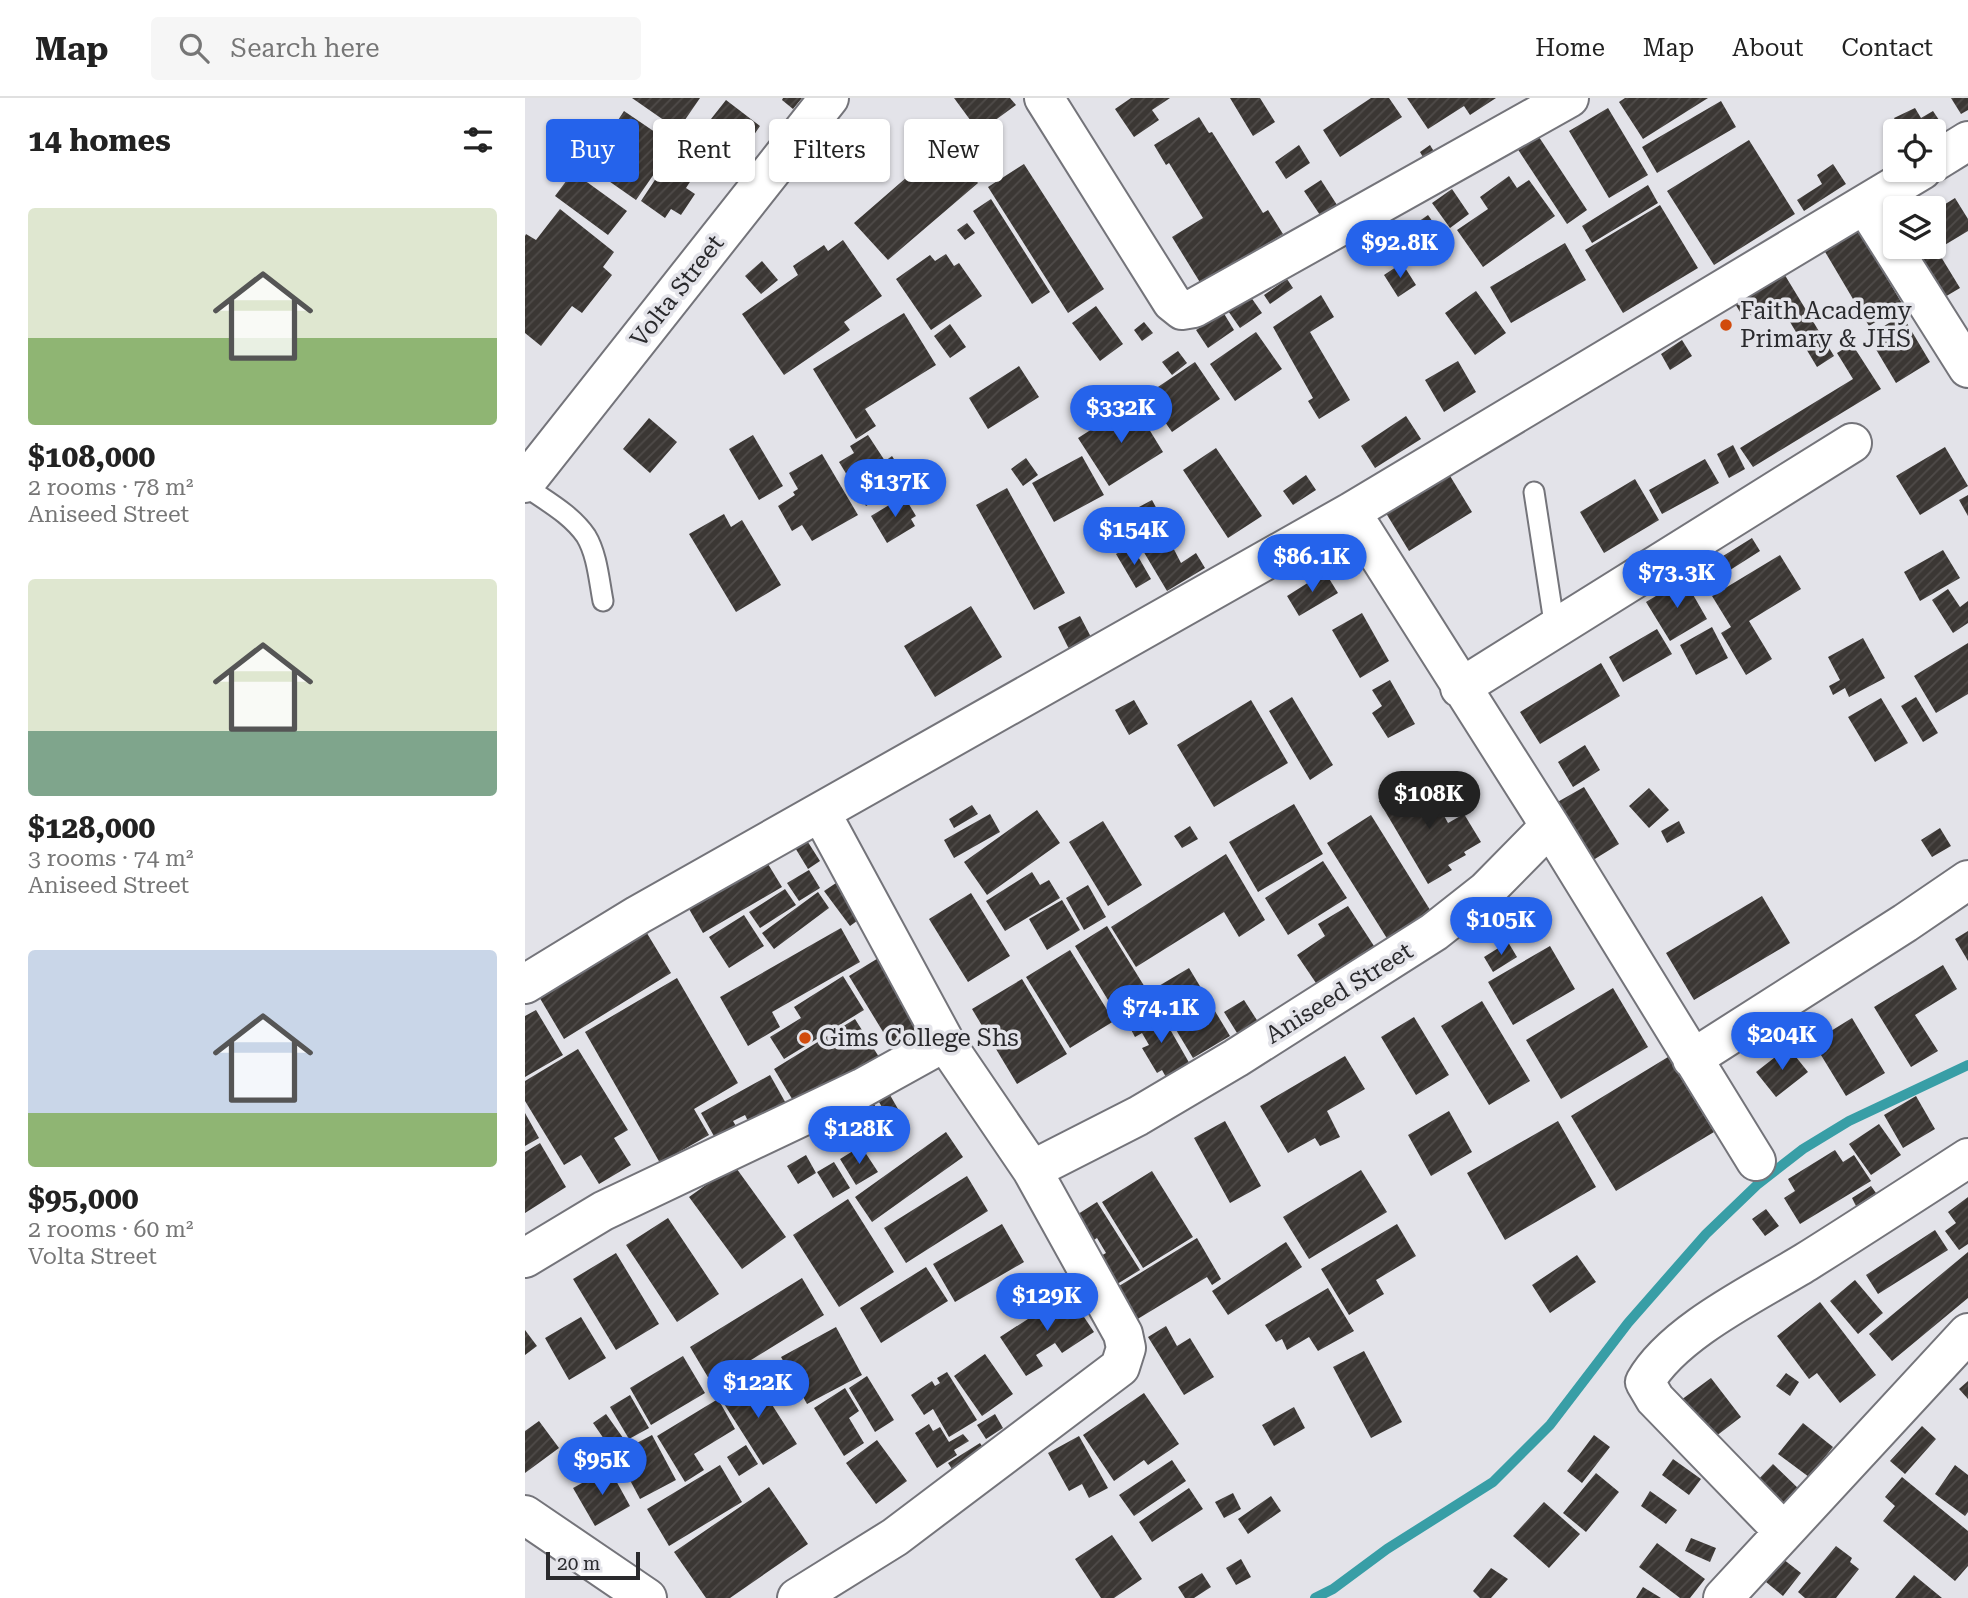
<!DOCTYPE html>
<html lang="en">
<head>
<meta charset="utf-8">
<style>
	body { margin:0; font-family:"Roboto Serif",serif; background:#f6f6f6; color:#222; height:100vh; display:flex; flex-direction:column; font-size:26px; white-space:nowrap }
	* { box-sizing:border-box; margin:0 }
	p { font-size:23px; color:#767676 }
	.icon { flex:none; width:38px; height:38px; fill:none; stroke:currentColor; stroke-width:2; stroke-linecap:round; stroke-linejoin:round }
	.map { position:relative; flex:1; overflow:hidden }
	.details { display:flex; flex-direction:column; background:#fff; width:525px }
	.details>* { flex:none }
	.guide { position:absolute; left:21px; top:21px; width:665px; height:63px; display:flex; gap:14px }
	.tools { position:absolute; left:1358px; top:21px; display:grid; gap:14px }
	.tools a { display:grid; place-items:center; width:63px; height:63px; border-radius:7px; background:#fff; box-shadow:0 2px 5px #0004; font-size:35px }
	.scale { position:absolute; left:21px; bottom:18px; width:94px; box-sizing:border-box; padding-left:7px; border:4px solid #2a2a2d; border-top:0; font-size:19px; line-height:24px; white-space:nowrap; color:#2a2a2d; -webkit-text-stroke:5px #e3e3e9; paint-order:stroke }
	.price { position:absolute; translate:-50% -60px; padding:0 16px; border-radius:24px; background:#2563eb; color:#fff; font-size:23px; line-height:46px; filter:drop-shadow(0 2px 4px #0008) }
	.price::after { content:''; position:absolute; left:50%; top:42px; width:21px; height:16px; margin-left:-10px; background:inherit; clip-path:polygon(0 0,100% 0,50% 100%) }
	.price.current { background:#222; color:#fff }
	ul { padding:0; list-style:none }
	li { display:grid; align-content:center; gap:14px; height:371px; padding:0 28px }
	li span { display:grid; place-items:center; height:217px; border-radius:7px; color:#555 }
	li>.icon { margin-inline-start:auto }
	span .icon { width:126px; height:126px; fill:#fffc; stroke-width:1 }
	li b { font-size:30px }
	h2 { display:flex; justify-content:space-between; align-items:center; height:84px; padding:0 28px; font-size:30px }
	.pill { padding:0 24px; border-radius:7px; background:#fff; box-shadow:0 2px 5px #0004; font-size:24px; line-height:63px }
	.pill.current { background:#2563eb; color:#fff }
	header { display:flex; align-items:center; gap:42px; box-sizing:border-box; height:98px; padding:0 35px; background:#fff; border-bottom:2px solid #e0e0e0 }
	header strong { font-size:33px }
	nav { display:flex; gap:38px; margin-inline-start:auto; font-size:24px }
	.search { width:490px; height:63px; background:#f6f6f6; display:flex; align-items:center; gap:18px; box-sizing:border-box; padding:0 24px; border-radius:7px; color:#767676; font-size:26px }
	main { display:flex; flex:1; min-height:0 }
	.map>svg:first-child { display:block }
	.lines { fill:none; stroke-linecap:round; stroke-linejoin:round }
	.stream { stroke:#389ea6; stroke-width:10 }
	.building { fill:url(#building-hatch) }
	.lane-casing { stroke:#74747a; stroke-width:23 }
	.street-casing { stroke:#74747a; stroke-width:42 }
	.secondary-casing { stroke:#74747a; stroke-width:42 }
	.lane { stroke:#fff; stroke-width:19 }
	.street { stroke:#fff; stroke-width:38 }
	.secondary { stroke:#fff; stroke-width:38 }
	.poi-dot { fill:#d14b0d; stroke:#e3e3e9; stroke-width:2.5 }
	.labels { text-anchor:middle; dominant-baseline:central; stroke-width:7; stroke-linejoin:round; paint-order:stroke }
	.street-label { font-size:24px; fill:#2a2a2d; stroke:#e3e3e9 }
	.poi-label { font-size:24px; fill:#2a2a2d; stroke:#e3e3e9; text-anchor:start }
</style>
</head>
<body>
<header>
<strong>Map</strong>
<div class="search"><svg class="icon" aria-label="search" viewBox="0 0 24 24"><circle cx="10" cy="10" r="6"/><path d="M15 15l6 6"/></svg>Search here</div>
<nav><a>Home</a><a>Map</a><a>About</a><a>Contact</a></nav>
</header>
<main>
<section class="details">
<h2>14 homes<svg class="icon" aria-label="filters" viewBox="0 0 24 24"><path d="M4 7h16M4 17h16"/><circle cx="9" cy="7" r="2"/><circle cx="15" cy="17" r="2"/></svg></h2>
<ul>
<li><span style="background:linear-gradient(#dfe7d0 60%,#8fb573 0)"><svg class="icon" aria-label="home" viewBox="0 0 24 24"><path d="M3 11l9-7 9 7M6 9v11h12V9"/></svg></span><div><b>$108,000</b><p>2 rooms · 78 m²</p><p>Aniseed Street</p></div></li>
<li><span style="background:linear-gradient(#dfe7d0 70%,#7fa58c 0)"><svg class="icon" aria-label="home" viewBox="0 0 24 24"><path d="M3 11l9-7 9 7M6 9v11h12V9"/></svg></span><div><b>$128,000</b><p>3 rooms · 74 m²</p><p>Aniseed Street</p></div></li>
<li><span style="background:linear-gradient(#c9d6e8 75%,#8fb573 0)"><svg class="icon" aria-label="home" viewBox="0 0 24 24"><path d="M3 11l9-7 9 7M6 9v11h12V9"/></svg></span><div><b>$95,000</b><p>2 rooms · 60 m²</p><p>Volta Street</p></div></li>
</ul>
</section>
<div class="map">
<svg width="1443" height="1500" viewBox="0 0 1443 1500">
	<defs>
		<pattern id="building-hatch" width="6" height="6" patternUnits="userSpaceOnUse" patternTransform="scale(1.75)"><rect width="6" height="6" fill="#3b3734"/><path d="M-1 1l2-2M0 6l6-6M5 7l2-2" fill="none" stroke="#4f4b49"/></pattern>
	</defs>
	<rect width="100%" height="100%" fill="#e3e3e9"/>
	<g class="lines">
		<path class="stream" d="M790 1500 808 1491 862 1451 968 1384 1025 1327 1103 1225 1181 1136 1233 1086 1278 1051 1324 1023 1443 967"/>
	</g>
	<path class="building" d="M107 0H175L153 32Z
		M258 0H277L268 11 257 2Z
		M429 0H485L491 7 454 34Z
		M606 0H645L627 12 634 22 609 39 590 11Z
		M705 0H735L750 24 728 38Z
		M846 0H864L877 19 815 59 798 32Z
		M882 0H971L945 17 939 8 903 31Z
		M1100 0H1183L1118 41 1094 4Z
		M1426 0H1443V12L1436 16Z
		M201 2 235 28 222 47 186 21Z
		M1196 3 1211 29 1132 75 1117 49Z
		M1083 10 1123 77 1084 100 1044 33Z
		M1390 10 1396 20 1408 13 1418 28 1410 33H1376L1369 20Z
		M99 13 149 47 111 102 58 65 78 36 82 39Z
		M674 19 684 35 687 34 738 115 743 112 758 136 676 186 647 139 678 120 644 65 641 67 629 47Z
		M1012 36 1062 112 1042 126 992 50Z
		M1224 42 1270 116 1189 167 1142 93Z
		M420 46 453 85 363 162 329 125Z
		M153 47 178 64 161 90 170 96 156 117 146 111 140 120 116 103Z
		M774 47 785 65 761 81 750 64Z
		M905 47 916 65 905 71 895 54Z
		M499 66 579 191 543 215 463 89Z
		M1308 66 1321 86 1279 113 1272 102 1297 86 1292 77Z
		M48 74 102 113 83 137 30 98Z
		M984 78 992 90 1004 82 1030 118 958 169 932 132 963 111 955 99Z
		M796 82 812 107 795 117 779 93Z
		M1123 87 1133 105 1067 145 1057 128Z
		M927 91 944 116 925 130 907 105Z
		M1430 100 1443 121V133L1418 148 1409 132V113Z
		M466 101 525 194 507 206 448 113Z
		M1135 107 1173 170 1098 215 1060 152Z
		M35 111 89 154 78 169 87 177 57 215 47 208 16 248 0 235V138L1 136 11 142Z
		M903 117 920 141 894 159 877 135Z
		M442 125 450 135 440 142 432 132Z
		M1330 127 1378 207 1344 228 1296 147Z
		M318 142 357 198 319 224 325 232 259 277 217 216 273 177 268 168 299 147 303 153Z
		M1040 145 1061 182 986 225 965 189Z
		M1410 149 1435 190 1413 203 1389 162Z
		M421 156 429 168 434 165 457 198 406 232 371 181 405 157 410 163Z
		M237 163 253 182 236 196 220 178Z
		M877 165 891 187 873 199 859 177Z
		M1258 174 1309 258 1292 269 1253 204 1221 224 1209 204Z
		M762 181 768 190 745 206 739 197Z
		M951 193 981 235 950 257 920 215Z
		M723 195 737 215 715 230 701 210Z
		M796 197 809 219 785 234 825 302 794 321 783 303 788 300 748 229Z
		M571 208 598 246 575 263 547 225Z
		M698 214 709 232 683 250 671 232Z
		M379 215 411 267 340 311 351 328 331 341 288 271Z
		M1377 217 1405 264 1371 285 1343 238Z
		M619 224 628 235 617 243 609 232Z
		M425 226 441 249 425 260 409 238Z
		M731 234 757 271 710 303 685 266Z
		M1157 242 1167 258 1145 272 1136 256Z
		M1327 246 1356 291 1228 369 1215 350 1328 281 1312 255Z
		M653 253 662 265 647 277 637 264Z
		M933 263 951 294 919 314 900 282Z
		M670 264 695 301 647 334 621 297Z
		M494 268 514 299 463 331 444 300Z
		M582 294 591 306 582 313 574 301Z
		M608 305 638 354 584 388 553 340Z
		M881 318 896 341 850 370 836 348Z
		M124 320 152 344 125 375 98 351Z
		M228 337 258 388 234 402 204 351Z
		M343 337 360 363 367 358 383 383 341 408 314 364 329 355 325 348Z
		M1208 347 1220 371 1204 380 1192 356Z
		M1420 349 1443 388 1395 417 1371 378Z
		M691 350 737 418 703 440 658 372Z
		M297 356 333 417 287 443 277 427 267 433 253 408 270 397 268 394 273 391 264 375Z
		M557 358 579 397 529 424 507 385Z
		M501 360 513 377 498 388 486 371Z
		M1180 361 1194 385 1137 416 1124 392Z
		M919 368 947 414 884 453 856 407Z
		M781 377 791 392 768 407 758 393Z
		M1110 381 1134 422 1079 455 1055 414Z
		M482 390 540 495 509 512 451 407Z
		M1443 397V418L1434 402Z
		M379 398 391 418 386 421 390 428 362 445 346 418Z
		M627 402 639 424 611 439 599 417Z
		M199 416 206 429 217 422 256 487 211 514 164 436Z
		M639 432 656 465 671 455 680 470 642 493 614 446Z
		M1227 440 1235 453 1191 481 1182 468Z
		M607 448 626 481 611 490 591 456Z
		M1418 452 1435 480 1395 503 1379 474Z
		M1255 457 1276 491 1224 523 1247 561 1221 577 1196 535 1206 529 1187 498Z
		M800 474 813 495 774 518 762 498Z
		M1159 481 1182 521 1145 543 1121 504Z
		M1423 491 1435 509 1443 503V525L1428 535 1407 502Z
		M446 508 477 559 410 599 379 548Z
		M837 515 864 563 835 580 807 532Z
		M555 518 567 541 545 553 533 529Z
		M1187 529 1203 560 1171 577 1155 547Z
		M1132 531 1147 556 1098 584 1084 559Z
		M1338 540 1360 580 1324 599 1320 590 1308 597 1304 588 1315 582 1303 559Z
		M1443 545V596L1411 615 1389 578Z
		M1076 565 1095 598 1015 646 995 614Z
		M865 582 890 626 863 640 847 615 857 608 847 592Z
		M767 599 808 667 785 682 744 613Z
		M1391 599 1413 635 1398 644 1376 608Z
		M1356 600 1383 645 1350 664 1323 619Z
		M609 602 623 626 604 637 590 612Z
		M726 602 763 665 689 709 652 647Z
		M1060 647 1075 672 1048 689 1033 664Z
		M900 683 923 725 939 716 956 744 939 754 941 757 923 767 927 772 903 786 854 703 878 690 880 694Z
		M1059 689 1094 746 1065 764 1029 706Z
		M1124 690 1144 712 1124 730 1104 708Z
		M769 706 798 756 733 794 704 744Z
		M447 707 453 716 429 730 424 721Z
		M512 712 535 745 462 797 439 764Z
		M465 716 475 734 429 760 419 742Z
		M846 717 907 815 863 842 802 745Z
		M578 723 617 787 583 808 544 744Z
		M1154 723 1160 735 1142 745 1136 733Z
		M665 728 673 741 657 750 649 738Z
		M1415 730 1426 748 1407 759 1396 742Z
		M281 741 295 763 283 771 269 748Z
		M701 756 740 822 714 839 699 814 611 869 586 829Z
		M798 763 822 800 763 837 740 800Z
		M243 766 257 789 178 835 164 811Z
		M284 772 295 790 274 803 262 785Z
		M507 774 515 787 524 782 535 800 480 833 461 803Z
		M314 783 339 818 325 828 299 793Z
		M563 787 581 819 559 832 541 800Z
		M260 791 271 807 235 830 224 814Z
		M293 794 304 810 249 851 237 835Z
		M446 795 485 858 443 884 404 821Z
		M1237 798 1265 845 1169 902 1141 855Z
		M537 802 555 832 522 852 504 821Z
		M823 808 849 848 791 885 772 857 800 838 793 826Z
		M219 817 239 848 204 870 184 839Z
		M582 828 626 899 594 920 550 848Z
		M316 830 335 864 247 914 255 929 223 948 195 899Z
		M120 832 146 875 39 941 13 897Z
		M1443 833V863L1430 841Z
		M983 844 992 859 968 874 959 859Z
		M1025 848 1050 891 988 927 963 884Z
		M545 852 589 923 545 950 501 879Z
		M355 859 396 929 366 947 324 878Z
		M1418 867 1432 891 1390 917 1413 953 1386 969 1349 909Z
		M664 870 705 938 668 960 627 892Z
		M318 878 339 912 259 961 245 939 276 920 269 909Z
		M152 880 213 985 169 1011 184 1037 135 1065 60 934Z
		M497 881 542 956 492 986 447 911Z
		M1088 890 1123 949 1036 1001 1001 942Z
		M719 902 737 930 717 943 699 914Z
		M957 903 1005 983 964 1007 916 928Z
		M11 912 38 957 0 979V918Z
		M634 912 666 968 642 981 637 972 632 975 617 950 624 947 617 935 610 939 604 928Z
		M889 919 924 977 891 997 856 939Z
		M1327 920 1360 975 1321 998 1288 944Z
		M330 921 354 959 272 1009 249 971Z
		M1263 949 1283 974 1251 999 1231 974Z
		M53 951 103 1032 89 1040 106 1067 74 1086 56 1057 39 1067 0 1003V983Z
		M820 958 840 991 802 1013 815 1039 795 1048 790 1040 763 1055 735 1008Z
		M1143 959 1189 1034 1091 1093 1046 1018Z
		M245 977 263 1009 226 1029 220 1017 208 1023 215 1035 194 1047 176 1015Z
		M365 997 381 1025 370 1031 354 1004Z
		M1391 998 1410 1031 1378 1050 1359 1017Z
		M349 1006 365 1033 344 1044 328 1018Z
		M924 1013 947 1054 906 1078 883 1037Z
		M0 1015 14 1040 0 1048Z
		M700 1023 736 1088 705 1105 669 1040Z
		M1033 1023 1071 1089 980 1142 942 1075Z
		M1354 1026 1376 1057 1346 1077 1324 1046Z
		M421 1034 438 1059 347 1124 330 1099Z
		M15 1045 41 1089 0 1115V1054Z
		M336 1048 353 1074 331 1087 315 1061Z
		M1310 1052 1318 1064 1329 1057 1346 1083 1275 1126 1259 1100 1270 1093 1263 1081Z
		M281 1057 291 1075 273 1086 262 1068Z
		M309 1064 325 1090 308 1100 292 1074Z
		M209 1067 261 1139 217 1171 164 1099Z
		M836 1072 862 1114 784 1161 758 1119Z
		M627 1073 668 1139 618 1170 577 1104Z
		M442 1078 463 1113 381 1165 359 1130Z
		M1346 1088 1351 1095 1331 1108 1327 1100Z
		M1443 1099V1146L1434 1152 1420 1133 1431 1125 1423 1114Z
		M323 1101 369 1174 314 1209 268 1137Z
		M572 1104 615 1172 584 1191 567 1163 581 1155 572 1140 558 1149 542 1123Z
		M1241 1111 1254 1128 1240 1138 1227 1121Z
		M143 1120 194 1196 152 1224 101 1147Z
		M477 1126 499 1164 430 1204 408 1166Z
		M872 1126 891 1158 851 1182 859 1196 824 1217 796 1171Z
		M1410 1132 1423 1152 1353 1196 1341 1177Z
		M672 1140 696 1181 687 1187 682 1179 606 1225 586 1193Z
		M761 1144 777 1169 703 1217 687 1193Z
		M1443 1154V1200L1367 1263 1344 1236Z
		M91 1155 134 1226 91 1252 48 1181Z
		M1052 1157 1071 1184 1025 1215 1007 1187Z
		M401 1169 423 1203 356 1245 335 1210Z
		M277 1180 299 1217 187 1286 165 1249Z
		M1330 1182 1358 1215 1333 1236 1305 1203Z
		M803 1190 829 1233 793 1253 784 1239 762 1252 757 1241 751 1244 740 1227Z
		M543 1195 569 1234 537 1255 530 1245 511 1257 518 1268 501 1278 475 1239Z
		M1295 1204 1351 1277 1315 1305 1292 1275 1284 1281 1252 1238Z
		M56 1219 81 1260 44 1282 20 1240Z
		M641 1228 652 1248 665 1240 689 1279 659 1297 623 1239Z
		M311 1229 337 1277 282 1306 256 1259Z
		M0 1232 12 1248 0 1257Z
		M839 1253 877 1324 846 1340 808 1269Z
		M460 1256 488 1296 457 1318 429 1278Z
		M158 1258 180 1295 126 1327 105 1290Z
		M422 1274 452 1322 424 1339 408 1311 399 1317 386 1297 407 1283 410 1288 415 1285 412 1280Z
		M1261 1275 1274 1284 1265 1298 1251 1288Z
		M228 1277 272 1346 238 1367 194 1298Z
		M342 1278 369 1322 350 1334 324 1290Z
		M1186 1280 1216 1319 1186 1342 1156 1302Z
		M1443 1283V1301L1434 1291Z
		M320 1290 334 1313 324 1320 339 1345 319 1358 289 1310Z
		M619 1295 654 1346 623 1367 619 1362 589 1383 558 1337Z
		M105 1297 124 1330 104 1341 85 1309Z
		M193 1301 210 1331 169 1356 179 1372 160 1384 132 1338Z
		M769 1309 780 1330 749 1348 737 1327Z
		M81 1316 101 1344 88 1354 68 1325Z
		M470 1316 478 1330 461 1341 452 1327Z
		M14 1323 34 1350 0 1375V1333Z
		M1278 1325 1308 1349 1284 1379 1253 1356Z
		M404 1326 408 1333 415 1329 424 1344 438 1336 444 1343 429 1352 432 1357 412 1370 390 1335Z
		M1397 1328 1411 1341 1380 1376 1365 1363Z
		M127 1337 151 1382 115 1401 91 1356Z
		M1069 1337 1085 1349 1057 1385 1042 1373Z
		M554 1338 583 1390 564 1400 557 1386 544 1393 523 1355Z
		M352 1342 382 1383 351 1406 321 1365Z
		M455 1345 463 1357 431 1377 423 1365Z
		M221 1347 233 1366 214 1378 202 1359Z
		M1148 1361 1176 1381 1164 1397 1137 1377Z
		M647 1362 661 1383 609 1418 594 1397Z
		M1248 1366 1276 1393 1257 1413 1229 1386Z
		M195 1367 217 1404 144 1448 122 1411Z
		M1430 1367 1443 1377V1414L1440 1418 1410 1396Z
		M84 1370 105 1408 70 1428 48 1390Z
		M1071 1375 1094 1394 1061 1434 1038 1415Z
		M1377 1379 1443 1433V1468L1430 1483 1358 1423 1370 1408 1360 1399Z
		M244 1389 283 1446 205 1500H181L149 1454Z
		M664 1390 678 1411 627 1444 614 1424Z
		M1125 1393 1152 1412 1141 1426 1116 1408Z
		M708 1395 716 1411 699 1420 690 1404Z
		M746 1398 756 1413 723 1436 713 1421Z
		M1019 1404 1055 1436 1024 1470 988 1438Z
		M587 1437 617 1481 589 1500H576L550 1461Z
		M1166 1440 1191 1450 1185 1464 1160 1453Z
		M1132 1445 1180 1481 1165 1500H1155L1114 1469Z
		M1311 1448 1327 1460 1325 1464 1334 1471 1311 1500H1280L1273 1494Z
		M716 1461 726 1479 711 1487 701 1470Z
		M1258 1461 1276 1475 1258 1498 1241 1484Z
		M966 1470 983 1481 966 1500H955L948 1493Z
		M677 1475 686 1489 669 1500H660L653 1489Z
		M1389 1477 1417 1500H1370Z
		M1118 1489 1136 1500H1111Z"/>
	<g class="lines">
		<g class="lane-casing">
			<path id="lane" d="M0 388C21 403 46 416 61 438 72 456 74 482 78 503
				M1009 394 1030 531"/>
		</g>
		<g class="street-casing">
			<path id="street" d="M519 0 647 204 657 212 669 210 1044 0
				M1409 64 1443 43
				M1340 107 1443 270
				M826 414 1025 728 1231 1063
				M935 590 1327 345
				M0 886 113 817 826 414 1397 72
				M1167 961 1380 825 1443 782
				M507 1072 613 1018 711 960 909 834 961 793 1025 728
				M0 1160 78 1113 337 990 420 944
				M1259 1434 1130 1301 1120 1284C1148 1234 1232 1194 1281 1164 1335 1130 1389 1095 1443 1060
				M272 1500 370 1439 595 1269 601 1250 598 1236 507 1072 420 944 296 715
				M1198 1500 1443 1235"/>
		</g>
		<g class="secondary-casing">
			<path id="secondary" d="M0 385 304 0
				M0 1417 122 1500"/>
		</g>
		<use href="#lane" class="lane"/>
		<use href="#street" class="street"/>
		<use href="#secondary" class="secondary"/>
	</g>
	<g class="poi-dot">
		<circle cx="1201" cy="227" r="7"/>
		<circle cx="280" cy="940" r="7"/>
	</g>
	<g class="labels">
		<g class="street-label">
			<text transform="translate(152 193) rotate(-52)">Volta Street</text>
			<text transform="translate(814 895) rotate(-32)">Aniseed Street</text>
		</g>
		<g class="poi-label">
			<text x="1215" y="213">Faith Academy<tspan x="1215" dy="28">Primary &amp; JHS</tspan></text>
			<text x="294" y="940">Gims College Shs</text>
		</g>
	</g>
</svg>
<div class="tools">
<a><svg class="icon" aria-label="locate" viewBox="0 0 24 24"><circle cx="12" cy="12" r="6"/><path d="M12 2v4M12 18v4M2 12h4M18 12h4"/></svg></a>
<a><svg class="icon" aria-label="layers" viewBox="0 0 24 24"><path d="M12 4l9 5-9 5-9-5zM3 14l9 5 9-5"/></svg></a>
</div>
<div class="scale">20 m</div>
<b class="price" style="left:875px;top:182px">$92.8K</b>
<b class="price" style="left:596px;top:347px">$332K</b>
<b class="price" style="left:370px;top:421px">$137K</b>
<b class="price" style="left:609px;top:469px">$154K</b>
<b class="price" style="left:787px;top:496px">$86.1K</b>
<b class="price" style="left:1152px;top:512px">$73.3K</b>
<b class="price current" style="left:904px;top:733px">$108K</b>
<b class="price" style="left:976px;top:859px">$105K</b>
<b class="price" style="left:636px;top:947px">$74.1K</b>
<b class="price" style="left:1257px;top:974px">$204K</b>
<b class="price" style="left:334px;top:1068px">$128K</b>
<b class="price" style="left:522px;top:1235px">$129K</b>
<b class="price" style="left:233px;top:1322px">$122K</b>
<b class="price" style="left:77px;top:1399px">$95K</b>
<div class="guide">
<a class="pill current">Buy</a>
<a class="pill">Rent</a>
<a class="pill">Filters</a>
<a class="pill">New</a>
</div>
</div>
</main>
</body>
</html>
